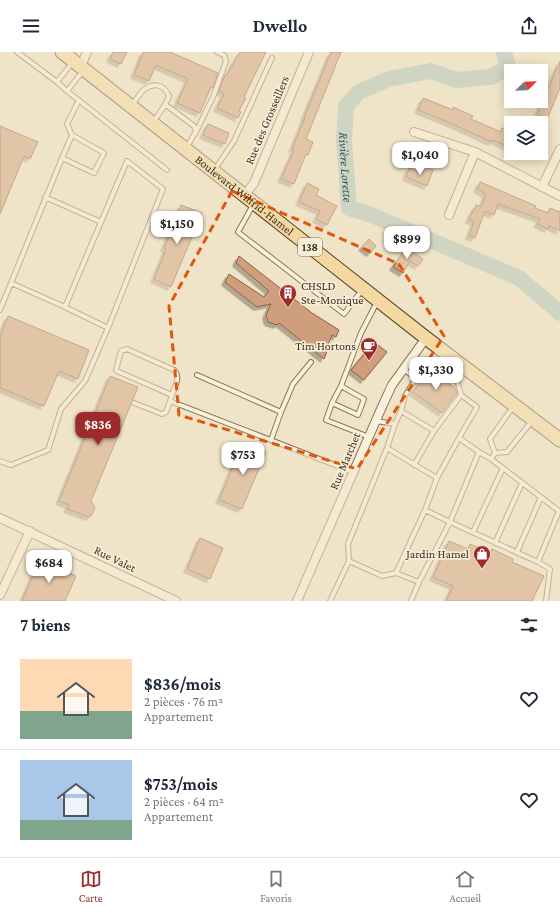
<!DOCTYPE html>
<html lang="fr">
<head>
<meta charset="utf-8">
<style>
	body { margin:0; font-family:"Crimson Pro",serif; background:#f2f2f3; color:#1f2937; height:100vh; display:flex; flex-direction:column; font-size:15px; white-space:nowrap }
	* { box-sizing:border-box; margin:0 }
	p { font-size:13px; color:#747a83 }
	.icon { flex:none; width:22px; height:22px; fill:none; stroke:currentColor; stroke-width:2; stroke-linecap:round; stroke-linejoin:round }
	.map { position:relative; height:549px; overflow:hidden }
	.sheet { display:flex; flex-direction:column; background:#fff; flex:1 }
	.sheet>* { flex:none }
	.needle { width:26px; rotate:67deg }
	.fabs { position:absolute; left:504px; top:12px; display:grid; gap:8px }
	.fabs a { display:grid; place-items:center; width:44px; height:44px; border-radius:0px; background:#fff; box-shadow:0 2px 10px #0003; font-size:20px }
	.price { position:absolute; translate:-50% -34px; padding:0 9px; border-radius:8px; background:#fff; color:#222; font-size:13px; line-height:26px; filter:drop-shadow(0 1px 2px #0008) }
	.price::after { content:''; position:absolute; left:50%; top:24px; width:12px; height:9px; margin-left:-6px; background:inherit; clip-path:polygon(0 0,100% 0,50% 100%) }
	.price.on { background:#9e2a2b; color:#fff }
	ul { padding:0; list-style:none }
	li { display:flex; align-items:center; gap:12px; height:100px; padding:0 20px }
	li+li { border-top:1px solid #e0e1e3 }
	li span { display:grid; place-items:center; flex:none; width:112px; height:80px; border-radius:0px; color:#555 }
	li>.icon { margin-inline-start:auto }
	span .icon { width:48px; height:48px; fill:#fffc; stroke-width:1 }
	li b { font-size:17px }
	h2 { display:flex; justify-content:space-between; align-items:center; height:48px; padding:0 20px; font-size:17px }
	header { display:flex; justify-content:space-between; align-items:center; height:52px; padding:0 20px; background:#fff; font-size:18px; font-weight:700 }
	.tabs { display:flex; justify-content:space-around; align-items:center; height:56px; border-top:1px solid #e0e1e3; background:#fff; font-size:11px; color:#747a83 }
	.tabs a { display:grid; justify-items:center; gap:2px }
	.tabs .on { color:#9e2a2b }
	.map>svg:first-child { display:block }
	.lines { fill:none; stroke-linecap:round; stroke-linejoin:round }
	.river { stroke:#a9c4bc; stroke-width:16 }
	.building { fill:#cf9f7d; stroke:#8d5f41; filter:url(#shadow) }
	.lane-casing { stroke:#8d765c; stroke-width:6 }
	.street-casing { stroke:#8d765c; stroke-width:10 }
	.primary-casing { stroke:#5b4430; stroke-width:15 }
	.lane { stroke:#faf1dc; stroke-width:4 }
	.street { stroke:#faf1dc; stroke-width:8 }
	.primary { stroke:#f3d9a0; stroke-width:13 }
	.marked { fill:none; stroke:#df570d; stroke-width:3; stroke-dasharray:8 5; stroke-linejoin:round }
	.labels { text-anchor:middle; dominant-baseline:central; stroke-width:3.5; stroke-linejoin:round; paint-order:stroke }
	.shield { fill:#f7eed8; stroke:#756857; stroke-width:1 }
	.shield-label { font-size:11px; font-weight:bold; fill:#3d2e20 }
	.street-label { font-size:12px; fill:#3d2e20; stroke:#f7eed8 }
	.poi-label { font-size:12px; fill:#3d2e20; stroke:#f7eed8; text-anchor:end }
	.water-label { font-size:13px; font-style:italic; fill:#2f5d5a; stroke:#f7eed8 }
</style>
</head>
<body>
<header><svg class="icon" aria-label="menu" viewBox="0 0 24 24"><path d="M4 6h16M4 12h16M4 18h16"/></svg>Dwello<svg class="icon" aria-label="share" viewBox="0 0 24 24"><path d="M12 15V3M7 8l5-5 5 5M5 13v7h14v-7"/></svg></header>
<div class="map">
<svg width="560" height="549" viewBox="0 0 560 549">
	<defs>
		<filter id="shadow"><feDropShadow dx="-3.5" dy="3.5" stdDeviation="0" flood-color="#0004"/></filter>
	</defs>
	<rect width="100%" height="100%" fill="#f0e4c8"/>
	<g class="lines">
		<path class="river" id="s1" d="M504 0 508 15 491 25 456 28 431 19 389 27 359 40 346 54 344 88 349 156 369 162 519 226 560 261"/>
	</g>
	<path class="building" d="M113 0H127L121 12 110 7Z
		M143 0H170L218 21 213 36 211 35 200 61 177 51 188 27 156 13 149 29 134 23Z
		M240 0H266L244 45 246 46 239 59 241 60 238 66 217 56 224 42 219 39 225 23 226 24Z
		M331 0H341L306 87 313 90 308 103 306 102 294 132 281 127 294 98 292 97 305 65H304Z
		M560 9V36L541 82V64L537 62Z
		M423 46 453 58V55L473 64 471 67 501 80 502 76 511 80V96L493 88 492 90 448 70 418 58Z
		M208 72 229 81 225 92 203 83Z
		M0 74 38 90 30 107 24 104 0 162Z
		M425 115 433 118 427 134 406 125 409 116 422 121Z
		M480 130 536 154 535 156 548 161 550 156 560 160V179L549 174 548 177 537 172 540 167 498 152 494 163 485 159 475 186 469 184 474 170 469 168 472 160H473L476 153 481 155 486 142 477 137Z
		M307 131 319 137 316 143 337 154 327 173 316 167 320 159 299 150Z
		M181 153 202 161 171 235 154 227 166 197 164 196Z
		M369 187 376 194 370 201 362 195Z
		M406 196 423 207 418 214 410 209 403 221 393 215Z
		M239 204 312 261 339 278 336 285 332 283 326 298 327 299 324 307 279 271 277 273 268 270 266 263 271 252 257 255 225 230 229 222 264 245 269 239 236 211Z
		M8 264 89 298 78 327 59 319 44 354 0 336V284Z
		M374 290 387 300 364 328 351 318Z
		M429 318 455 336 457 341 442 361 413 340Z
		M110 324 138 335 91 449 95 456 91 464 89 465 67 457 69 453 59 449Z
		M243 390 266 400 242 457 219 448Z
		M200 486 223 496 210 527 187 517Z
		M449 489 468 497 470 492 490 501 492 497 513 507 512 510 544 524 532 549H446L453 534 433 525Z
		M39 509 76 524 65 549H22Z"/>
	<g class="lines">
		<g class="lane-casing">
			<path id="lane" d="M17 0 57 30
				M72 11 57 30 67 39 83 19
				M67 39 167 118
				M132 53C136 48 140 40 145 37 155 30 164 33 169 44 166 53 160 60 154 69
				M166 53 194 74 196 79 187 95
				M195 82 213 45 226 9 224 3 217 0
				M62 106 72 83
				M215 117 234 89 272 6
				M253 153 238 180 344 262 362 238
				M11 231 65 255 101 170 45 145
				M65 255 108 276 163 137 127 109 101 170
				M0 258 62 106 94 121 104 101 72 83 67 72 79 48
				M403 317 416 326 427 314H436L457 328
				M465 317 457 328 461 343 477 355 459 386 479 400
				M197 323 281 360 271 388
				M416 326 405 344 401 359 434 379 461 343
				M341 334 361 281 377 250
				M170 349 172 343 119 320 116 318 121 299 127 297 174 318C181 325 175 334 172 343
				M134 351 162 362 166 360 170 349 353 420
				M332 351 341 334 364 347 358 363 332 351 326 368 369 385
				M281 360 293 332 311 310
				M376 369 395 372 401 359
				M395 372 387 396 437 426 459 386
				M495 401 490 387 513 355
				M495 401 507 400 532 369
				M491 407 479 400 450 470 538 510 559 459 491 407 495 401
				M0 409 11 413 48 398 61 357 85 329 108 276
				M414 413 434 379
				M425 458 396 521 419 530 450 470 425 458 437 426
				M473 480 503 416
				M495 491 522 431
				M517 500 541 445
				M349 509 348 492 387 396
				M538 510 550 517 546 549
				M330 549 349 509 382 524 396 521
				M411 549 419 530"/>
		</g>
		<g class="street-casing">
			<path id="street" d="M81 14 87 0
				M414 80 475 100 560 144
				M542 135 560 97
				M245 143 254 131 309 0
				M449 163 475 100
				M0 466 176 549
				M0 543 30 479
				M297 549 381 357 392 333 426 286"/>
		</g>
		<g class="primary-casing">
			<g id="primary">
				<path id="s2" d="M62 0 426 286 560 388"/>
			</g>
		</g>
		<use href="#lane" class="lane"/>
		<use href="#street" class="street"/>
		<use href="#primary" class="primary"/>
	</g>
	<path d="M0 0H560V549H0ZM232 139 399 212 444 284 357 417 179 363 169 254Z" fill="#f0e4c8" fill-opacity=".55" fill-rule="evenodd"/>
	<path class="marked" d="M232 139 399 212 444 284 357 417 179 363 169 254Z"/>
	<defs>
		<g id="building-pin" transform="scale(0.9)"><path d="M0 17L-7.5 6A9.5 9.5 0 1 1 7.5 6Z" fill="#9e2a2b" stroke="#f7eed8"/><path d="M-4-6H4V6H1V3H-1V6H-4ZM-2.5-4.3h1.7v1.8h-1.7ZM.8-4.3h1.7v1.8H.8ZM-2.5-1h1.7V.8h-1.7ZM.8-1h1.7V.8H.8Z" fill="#fff"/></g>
		<g id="cafe-pin" transform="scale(0.9)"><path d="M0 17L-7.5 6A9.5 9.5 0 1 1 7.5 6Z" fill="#9e2a2b" stroke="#f7eed8"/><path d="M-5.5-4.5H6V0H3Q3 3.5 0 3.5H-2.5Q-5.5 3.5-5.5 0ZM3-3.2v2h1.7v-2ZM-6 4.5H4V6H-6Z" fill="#fff"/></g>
		<g id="shop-pin" transform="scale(0.9)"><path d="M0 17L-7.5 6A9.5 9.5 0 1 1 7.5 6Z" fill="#9e2a2b" stroke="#f7eed8"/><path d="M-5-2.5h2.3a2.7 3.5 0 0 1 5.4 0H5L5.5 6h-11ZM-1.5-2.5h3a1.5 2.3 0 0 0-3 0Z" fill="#fff"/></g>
	</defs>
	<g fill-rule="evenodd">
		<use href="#building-pin" x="288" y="241"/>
		<use href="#cafe-pin" x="369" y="294"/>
		<use href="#shop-pin" x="482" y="502"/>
	</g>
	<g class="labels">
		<rect class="shield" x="298" y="186" width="24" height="18" rx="3"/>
		<g class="shield-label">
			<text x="310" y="195">138</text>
		</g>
		<g class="street-label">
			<text transform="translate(267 68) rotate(-67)">Rue des Grosseillers</text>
			<text stroke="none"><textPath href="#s2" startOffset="232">Boulevard Wilfrid-Hamel</textPath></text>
			<text transform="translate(345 409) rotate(-67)">Rue Marchet</text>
			<text transform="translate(115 507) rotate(26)">Rue Valet</text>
		</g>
		<g class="poi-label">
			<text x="301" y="234" text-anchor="start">CHSLD<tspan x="301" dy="14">Ste-Monique</tspan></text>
			<text x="356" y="294">Tim Hortons</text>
			<text x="469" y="502">Jardin Hamel</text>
		</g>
		<g class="water-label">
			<text stroke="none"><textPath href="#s1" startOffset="253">Rivière Lorette</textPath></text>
		</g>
	</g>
</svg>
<div class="fabs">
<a><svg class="needle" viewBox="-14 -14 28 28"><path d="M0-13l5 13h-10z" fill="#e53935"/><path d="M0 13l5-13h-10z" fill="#747a83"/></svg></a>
<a><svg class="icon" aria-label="layers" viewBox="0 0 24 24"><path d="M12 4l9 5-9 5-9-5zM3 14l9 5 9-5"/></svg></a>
</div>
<b class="price" style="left:420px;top:124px">$1,040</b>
<b class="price" style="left:177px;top:193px">$1,150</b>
<b class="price" style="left:407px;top:208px">$899</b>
<b class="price" style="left:436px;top:339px">$1,330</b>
<b class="price on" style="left:98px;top:394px">$836</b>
<b class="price" style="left:243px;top:424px">$753</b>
<b class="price" style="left:49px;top:532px">$684</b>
</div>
<section class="sheet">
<h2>7 biens<svg class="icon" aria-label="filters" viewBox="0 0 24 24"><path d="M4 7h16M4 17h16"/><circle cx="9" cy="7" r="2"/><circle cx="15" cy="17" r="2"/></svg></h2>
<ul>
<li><span style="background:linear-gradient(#ffd9b3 65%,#7fa58c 0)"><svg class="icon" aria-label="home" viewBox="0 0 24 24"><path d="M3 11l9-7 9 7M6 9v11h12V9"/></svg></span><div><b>$836/mois</b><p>2 pièces · 76 m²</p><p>Appartement</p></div><svg class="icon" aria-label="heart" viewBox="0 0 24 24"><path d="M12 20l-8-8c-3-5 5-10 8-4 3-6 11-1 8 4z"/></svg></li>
<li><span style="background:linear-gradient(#a9c7e8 75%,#7fa58c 0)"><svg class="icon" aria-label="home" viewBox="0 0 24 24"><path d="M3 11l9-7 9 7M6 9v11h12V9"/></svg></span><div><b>$753/mois</b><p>2 pièces · 64 m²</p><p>Appartement</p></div><svg class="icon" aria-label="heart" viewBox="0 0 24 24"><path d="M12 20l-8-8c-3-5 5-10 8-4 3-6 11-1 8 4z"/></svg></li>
</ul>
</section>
<nav class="tabs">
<a class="on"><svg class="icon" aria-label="map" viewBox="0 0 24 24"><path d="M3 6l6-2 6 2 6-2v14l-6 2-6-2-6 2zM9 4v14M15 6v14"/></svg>Carte</a>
<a><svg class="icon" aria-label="saved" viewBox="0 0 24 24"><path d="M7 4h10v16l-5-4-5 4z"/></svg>Favoris</a>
<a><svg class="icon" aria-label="home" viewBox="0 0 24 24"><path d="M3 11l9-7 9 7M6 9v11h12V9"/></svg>Accueil</a>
</nav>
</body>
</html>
